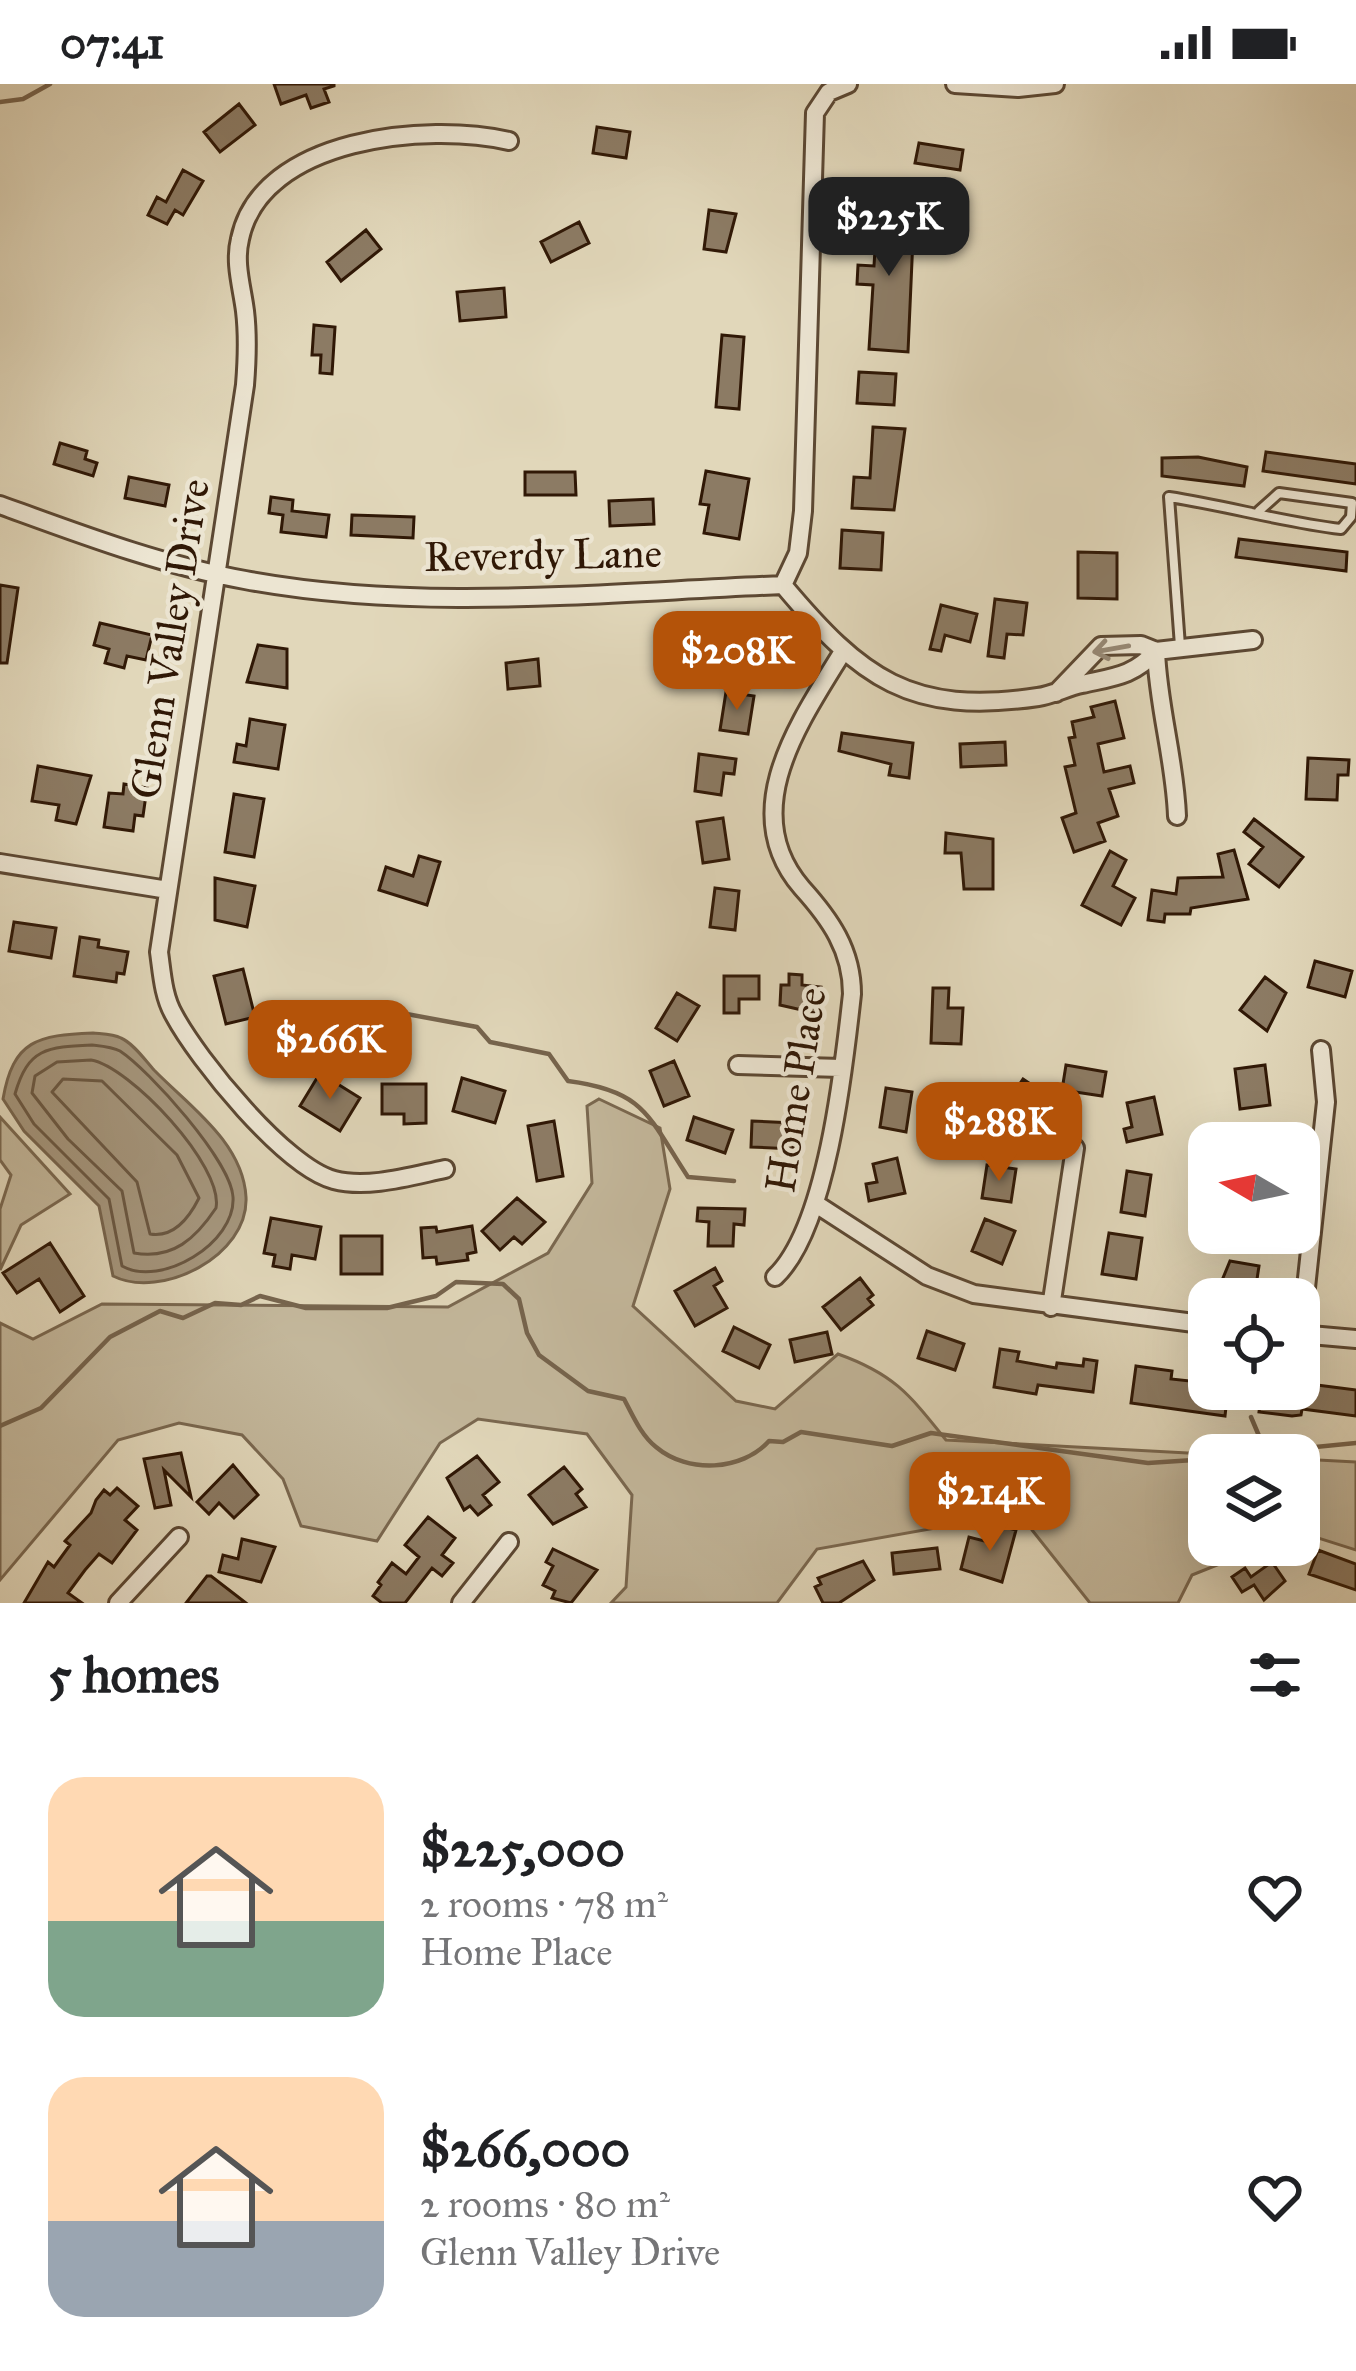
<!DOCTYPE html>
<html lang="en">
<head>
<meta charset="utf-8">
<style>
	body { margin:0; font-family:"IM FELL Great Primer",serif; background:#f2f2f2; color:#202124; height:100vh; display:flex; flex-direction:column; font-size:45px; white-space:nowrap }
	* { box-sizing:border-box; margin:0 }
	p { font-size:39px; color:#757577 }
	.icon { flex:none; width:66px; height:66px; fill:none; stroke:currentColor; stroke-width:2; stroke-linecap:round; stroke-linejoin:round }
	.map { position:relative; height:1519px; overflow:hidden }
	.sheet { display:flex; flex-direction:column; background:#fff; flex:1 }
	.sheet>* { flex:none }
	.needle { width:78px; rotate:279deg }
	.fabs { position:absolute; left:1188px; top:1038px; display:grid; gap:24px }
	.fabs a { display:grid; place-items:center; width:132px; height:132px; border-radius:24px; background:#fff; box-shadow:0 12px 48px #0002; font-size:60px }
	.price { position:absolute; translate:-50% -102px; padding:0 27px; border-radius:24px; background:#b45309; color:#fff; font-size:39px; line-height:78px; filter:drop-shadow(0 3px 6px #0008) }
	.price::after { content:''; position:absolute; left:50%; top:72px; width:36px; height:27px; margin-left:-18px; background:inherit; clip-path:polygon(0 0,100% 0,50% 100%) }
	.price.active { background:#222; color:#fff }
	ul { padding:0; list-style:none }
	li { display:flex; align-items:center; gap:36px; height:300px; padding:0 48px }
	li span { display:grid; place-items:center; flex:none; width:336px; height:240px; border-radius:36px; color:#555 }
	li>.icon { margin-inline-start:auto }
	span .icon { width:144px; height:144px; fill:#fffc; stroke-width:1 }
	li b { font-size:51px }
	h2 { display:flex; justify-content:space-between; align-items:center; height:144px; padding:0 48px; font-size:51px }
	.status { display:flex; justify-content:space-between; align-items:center; height:84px; padding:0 60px; background:#fff; direction:ltr }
	.status svg { height:33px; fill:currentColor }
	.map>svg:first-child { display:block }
	.green { fill:#c3b79b; stroke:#7a6850; stroke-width:3 }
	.water { fill:#a5967d; stroke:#76644d; stroke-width:3 }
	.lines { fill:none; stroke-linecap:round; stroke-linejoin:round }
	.shore { stroke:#6a5742; stroke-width:3 }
	.stream { stroke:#76644d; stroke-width:4.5 }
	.building { fill:#8c7b64; stroke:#301806; stroke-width:3 }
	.lane-casing { stroke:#5c4833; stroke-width:14 }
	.street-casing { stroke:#5c4833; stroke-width:22 }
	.lane { stroke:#ece5d2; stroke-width:8 }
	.street { stroke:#ece5d2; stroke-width:16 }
	.oneway { stroke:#978976 }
	.labels { text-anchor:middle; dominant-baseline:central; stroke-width:9; stroke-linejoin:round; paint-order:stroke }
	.street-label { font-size:42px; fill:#301806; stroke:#ece5d2 }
</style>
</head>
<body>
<div class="status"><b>07:41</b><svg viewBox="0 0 49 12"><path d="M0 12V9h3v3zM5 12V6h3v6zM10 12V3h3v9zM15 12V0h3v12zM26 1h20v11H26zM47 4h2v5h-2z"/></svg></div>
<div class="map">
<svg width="1356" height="1519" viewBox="0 0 1356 1519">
	<rect width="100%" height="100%" fill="#e1d7ba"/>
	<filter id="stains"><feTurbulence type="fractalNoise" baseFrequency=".00167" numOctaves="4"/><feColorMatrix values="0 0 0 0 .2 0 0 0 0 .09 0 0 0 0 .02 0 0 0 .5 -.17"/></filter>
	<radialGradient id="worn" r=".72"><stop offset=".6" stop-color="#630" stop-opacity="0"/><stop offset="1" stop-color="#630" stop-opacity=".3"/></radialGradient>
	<path class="green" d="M599 1015 660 1044 670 1105 633 1222 736 1317 775 1325 838 1270C894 1290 909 1310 946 1356L1225 1371H1209V1461H1267L1192 1491 1178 1519H1090L1032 1446 1022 1413 969 1438 817 1465 777 1519H611L626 1503 632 1411 587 1350 478 1335 440 1359 377 1457 301 1442 283 1395 242 1351 179 1339 118 1356 0 1496V1239L33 1255 102 1220 448 1223 548 1169 592 1099 587 1022Z
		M0 1033 70 1110 21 1141 0 1186V1125L11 1091 0 1076Z
		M1299 1375 1356 1378V1466L1299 1448Z"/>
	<path class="water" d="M93 949C101 950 113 950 121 954 133 959 145 976 154 986 188 1021 243 1058 246 1113 249 1172 161 1216 113 1192L99 1122 24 1047 3 1015C13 956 38 951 93 949Z"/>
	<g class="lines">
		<path class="shore" d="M92 961C101 962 113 963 120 967 149 986 231 1077 233 1113 236 1159 161 1204 122 1182L109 1115 34 1040 15 1010C28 964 47 963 92 961Z
			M91 976C129 982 224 1082 216 1124 196 1154 173 1176 134 1169L122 1107 68 1055 32 1009 35 992 57 978Z
			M63 995 102 997 177 1071 199 1114C189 1134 174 1154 150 1150L137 1098 52 1008Z"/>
		<path class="stream" d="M0 18 23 15 50 0
			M289 959 317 951 358 921 477 943 490 958 549 970 568 997C645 1007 648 1032 688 1093L734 1097
			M1251 1333 1265 1366
			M0 1342 41 1324 110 1253 160 1227 183 1234 215 1219 241 1221 260 1212 306 1224H387L436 1212 456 1198 503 1200 519 1215 527 1249 539 1271 588 1307 624 1315C633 1332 641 1351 656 1363 688 1390 742 1387 769 1357L783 1358 801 1348 892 1362 931 1349 1148 1379 1209 1375
			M1235 1371 1356 1359"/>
	</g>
	<path class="building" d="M274 0H334V2L324 5 329 18 311 24 306 11 281 20Z
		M239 20 255 41 220 68 204 48Z
		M597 43 630 48 626 74 593 69Z
		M919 59 963 66 960 86 915 79Z
		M183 86 203 97 183 131 175 126 167 140 148 131 157 113 166 118Z
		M709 126 736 130 726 168 704 165Z
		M860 128 914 131 908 268 869 265 873 201 857 200 858 181 874 182 876 149 859 148Z
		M579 138 589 159 551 178 541 158Z
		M366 146 381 165 341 197 327 178Z
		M504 204 506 233 460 237 457 208Z
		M314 241 335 243 332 290 320 289 321 271H312Z
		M722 251 744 253 739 325 716 323Z
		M859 288 896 290 894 321 857 319Z
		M873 343 905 345 894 426 852 424 854 393 870 394Z
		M60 359 87 367 85 375 97 379 93 392 54 380Z
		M1266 368 1356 380V400L1263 387Z
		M1198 373 1247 383 1244 402 1162 392V374Z
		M706 387 749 395 739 455 704 449 709 421 700 420Z
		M525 388H575L576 411H525Z
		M129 393 169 401 165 422 125 414Z
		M271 413 293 416 292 427 329 431 326 453 281 448 283 431 269 429Z
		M653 415 654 440 610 442 609 417Z
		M352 431 414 433 413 454 351 451Z
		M842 446 883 449 881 486 840 484Z
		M1239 455 1347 468 1346 487 1236 473Z
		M1078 468 1117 469V515L1078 514Z
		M0 501 18 504 7 579H0Z
		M995 515 1027 519 1023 551 1007 550 1004 574 988 572Z
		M941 521 977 530 970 558 945 551 941 567 930 565Z
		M100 539 152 551 146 576 127 572 124 584 105 579 109 565 94 561Z
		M757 541 771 549 748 590 723 577 742 543 753 549Z
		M258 561 287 565V604L247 598Z
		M538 575 540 602 508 605 506 579Z
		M726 608 754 612 748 650 720 646Z
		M1115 617 1124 654 1098 660 1104 688 1130 682 1134 699 1109 705 1118 732 1098 739 1105 757 1074 768 1062 734 1076 729 1065 683 1075 681 1069 654 1075 653 1072 638 1094 633 1091 623Z
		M250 635 285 641 278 685 234 678 237 660 246 662Z
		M842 649 913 659 909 694 889 691 891 680 839 667Z
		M1005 658 1006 681 961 683 960 660Z
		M699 670 736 675 734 690 724 689 721 711 695 707Z
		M1308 674 1349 676 1348 691H1338L1337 716 1306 715Z
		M38 682 91 692 76 740 56 736 59 721 32 717Z
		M124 700 147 704 143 732 135 731 133 747 104 743 109 709 123 710Z
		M234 710 264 715 254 773 225 768Z
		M723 734 729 775 703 779 697 738Z
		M1254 735 1303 773 1279 803 1249 780 1263 763 1244 748Z
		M946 749 993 755V805H964L961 769H945Z
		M1234 766 1248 815 1191 824 1190 830H1165L1164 838 1148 836 1152 806 1176 810 1178 794 1223 793 1218 770Z
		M1110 767 1126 776 1113 802 1135 814 1121 841 1082 821Z
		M419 772 440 778 427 821 379 806 386 783 413 792Z
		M215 794 255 802 247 843 215 836Z
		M715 804 739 807 735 846 710 843Z
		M14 838 56 844 51 874 9 867Z
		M80 853 99 856 98 863 128 868 124 890 117 889 116 898 74 892Z
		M1315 877 1352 887 1345 913 1308 903Z
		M243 885 255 933 226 940 214 892Z
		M789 890 802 891V901L821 903 819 930 780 921 781 901H789Z
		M724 892H759V915H739V929H724Z
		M1265 893 1286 909 1267 947 1240 926Z
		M933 904H949L948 924H963L961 960 931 959Z
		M677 909 699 922 677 957 656 944Z
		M674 977 689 1012 664 1022 650 987Z
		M1066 981 1106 988 1102 1012 1062 1006Z
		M1265 981 1270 1021 1240 1025 1235 985Z
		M320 989 360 1014 340 1047 300 1022Z
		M462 994 505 1007 495 1039 453 1027Z
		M1023 995 1045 1010 1023 1043 1001 1028Z
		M382 1000H426V1039L404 1040V1030H382Z
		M886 1004 912 1008 906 1048 880 1043Z
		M1154 1013 1162 1050 1127 1058 1124 1045 1132 1043 1127 1019Z
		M694 1033 733 1046 725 1069 687 1056Z
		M554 1037 563 1092 537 1097 528 1042Z
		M752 1037 794 1039 793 1065 751 1063Z
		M897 1074 905 1109 869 1117 866 1100 877 1098 873 1080Z
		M987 1081 1016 1085 1011 1118 982 1114Z
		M1127 1087 1151 1091 1145 1132 1121 1128Z
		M517 1114 545 1138 522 1160 514 1153 500 1166 482 1147Z
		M698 1124 745 1125 744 1141 734 1140 733 1162H708L709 1138 697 1137Z
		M271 1134 321 1143 315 1175 292 1171 290 1185 273 1182 275 1171 264 1169Z
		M985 1135 1015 1147 1002 1180 972 1167Z
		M472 1142 476 1168 467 1170 468 1176 437 1180 436 1173 423 1174 421 1144 436 1143 437 1148Z
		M1109 1149 1142 1154 1136 1195 1102 1190Z
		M341 1152H382V1190H341Z
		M50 1159 84 1212 60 1228 39 1195 17 1209 3 1189Z
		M1230 1177 1259 1182 1254 1215H1225L1227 1207 1218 1206Z
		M715 1184 722 1197 714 1202 727 1224 695 1242 675 1207Z
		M860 1194 873 1211 868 1215 873 1221 841 1246 823 1223Z
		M734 1243 770 1261 759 1284 723 1267Z
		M927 1247 964 1260 955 1286 918 1274Z
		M827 1248 832 1270 795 1278 790 1256Z
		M1000 1265 1019 1268 1017 1277 1056 1284 1057 1279 1083 1282 1084 1275 1097 1277 1093 1308 1038 1301 1036 1310 994 1303Z
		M1136 1282 1172 1287 1171 1295 1209 1299V1305H1228L1225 1332 1131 1319Z
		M1317 1301 1356 1306V1332L1302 1325 1301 1331 1292 1332 1259 1328 1262 1305 1316 1309Z
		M181 1369 191 1413 164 1386 171 1421 155 1424 144 1375Z
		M477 1372 499 1398 483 1411 491 1421 478 1431 470 1422 464 1426 447 1394Z
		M233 1381 258 1411 234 1434 219 1419 209 1430 197 1418Z
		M564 1383 582 1405 576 1410 586 1423 553 1440 529 1411Z
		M117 1404 138 1422 125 1436 137 1446 112 1479 99 1470 85 1486 68 1509 82 1519H24L48 1478 54 1483 70 1461 65 1457 91 1429 96 1416 104 1406 110 1411Z
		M428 1433 455 1454 442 1471 453 1479 442 1492 432 1484 405 1519H382L373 1512 381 1501 378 1498 392 1479 406 1490 419 1473 405 1461Z
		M993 1440 1016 1446 1002 1498 961 1485 969 1453 988 1458Z
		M242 1455 275 1463 261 1498 219 1488 223 1471 238 1475Z
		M937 1464 940 1485 894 1490 892 1469Z
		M553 1465 597 1486 571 1519 552 1514 555 1507 543 1501 553 1482 546 1478Z
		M1318 1466 1356 1480V1506L1309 1490Z
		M863 1477 874 1496 839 1519H823L815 1503 821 1500 818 1494Z
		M1272 1478 1285 1497 1264 1516 1254 1501 1242 1508 1232 1493 1245 1484 1251 1493Z
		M207 1492H211L246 1519H186Z"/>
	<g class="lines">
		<g class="lane-casing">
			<path id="lane" d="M1180 562 1169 413C1228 422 1282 438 1341 445L1351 433 1352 419 1279 409 1259 427"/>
		</g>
		<g class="street-casing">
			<path id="street" d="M955 0 1018 4 1055 0
				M0 421C80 450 161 481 245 496 421 529 606 508 783 501 861 594 910 632 1038 613 1053 611 1067 603 1082 600 1113 593 1134 592 1156 567L1141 561 1101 562 1056 609
				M783 501 798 469 803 427 815 29 829 8 848 0
				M1177 732C1175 676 1158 623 1156 567L1253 556
				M0 779 168 806
				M738 981 841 984
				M445 1085C411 1092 368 1105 334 1096 285 1083 198 976 174 931 163 912 162 889 159 868L245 301C247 276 248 252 245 227 242 203 234 179 240 155 261 53 429 38 509 57
				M816 1120 927 1192 974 1210 1209 1241
				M775 1193C827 1144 844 983 852 910 852 866 830 835 802 804 736 728 799 639 842 569
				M1051 1223 1075 1064
				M1299 1250 1356 1255
				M1301 1250 1326 1018 1321 966
				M118 1519 179 1453
				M461 1519 509 1458"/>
		</g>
		<use href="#lane" class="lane"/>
		<use href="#street" class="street"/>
	</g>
	<defs><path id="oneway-shaft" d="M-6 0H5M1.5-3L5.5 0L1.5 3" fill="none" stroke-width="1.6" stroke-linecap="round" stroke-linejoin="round" transform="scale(3)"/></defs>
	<use class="oneway" href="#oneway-shaft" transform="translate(1111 565) rotate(170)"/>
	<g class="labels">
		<g class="street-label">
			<text transform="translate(543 471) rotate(-1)">Reverdy Lane</text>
			<text transform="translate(170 555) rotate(-81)">Glenn Valley Drive</text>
			<text transform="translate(796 1006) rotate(-81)">Home Place</text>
		</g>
	</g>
	<rect width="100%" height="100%" filter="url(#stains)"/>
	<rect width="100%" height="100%" fill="url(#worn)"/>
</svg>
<div class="fabs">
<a><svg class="needle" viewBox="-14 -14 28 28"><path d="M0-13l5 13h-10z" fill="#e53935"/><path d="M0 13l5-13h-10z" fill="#757577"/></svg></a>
<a><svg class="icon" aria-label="locate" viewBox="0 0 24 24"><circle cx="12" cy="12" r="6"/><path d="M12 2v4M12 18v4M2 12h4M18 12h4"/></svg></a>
<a><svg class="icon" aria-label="layers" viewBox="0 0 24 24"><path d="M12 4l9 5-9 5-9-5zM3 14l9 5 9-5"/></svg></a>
</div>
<b class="price active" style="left:889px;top:195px">$225K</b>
<b class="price" style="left:737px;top:629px">$208K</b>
<b class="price" style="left:330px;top:1018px">$266K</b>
<b class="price" style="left:999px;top:1100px">$288K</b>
<b class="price" style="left:990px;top:1470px">$214K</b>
</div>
<section class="sheet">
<h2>5 homes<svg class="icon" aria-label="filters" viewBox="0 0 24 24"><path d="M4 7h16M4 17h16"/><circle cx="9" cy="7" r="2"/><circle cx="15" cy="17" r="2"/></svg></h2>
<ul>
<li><span style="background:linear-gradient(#ffd9b3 60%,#7fa58c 0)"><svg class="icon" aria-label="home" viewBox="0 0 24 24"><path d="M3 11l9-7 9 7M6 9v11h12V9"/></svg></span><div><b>$225,000</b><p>2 rooms · 78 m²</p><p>Home Place</p></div><svg class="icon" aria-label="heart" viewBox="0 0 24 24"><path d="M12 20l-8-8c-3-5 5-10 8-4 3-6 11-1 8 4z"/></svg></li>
<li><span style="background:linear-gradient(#ffd9b3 60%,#9aa5b1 0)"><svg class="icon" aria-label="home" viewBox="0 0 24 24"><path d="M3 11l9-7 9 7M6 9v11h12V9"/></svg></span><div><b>$266,000</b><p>2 rooms · 80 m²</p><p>Glenn Valley Drive</p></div><svg class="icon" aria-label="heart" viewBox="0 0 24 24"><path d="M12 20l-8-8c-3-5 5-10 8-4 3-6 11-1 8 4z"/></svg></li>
</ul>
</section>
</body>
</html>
